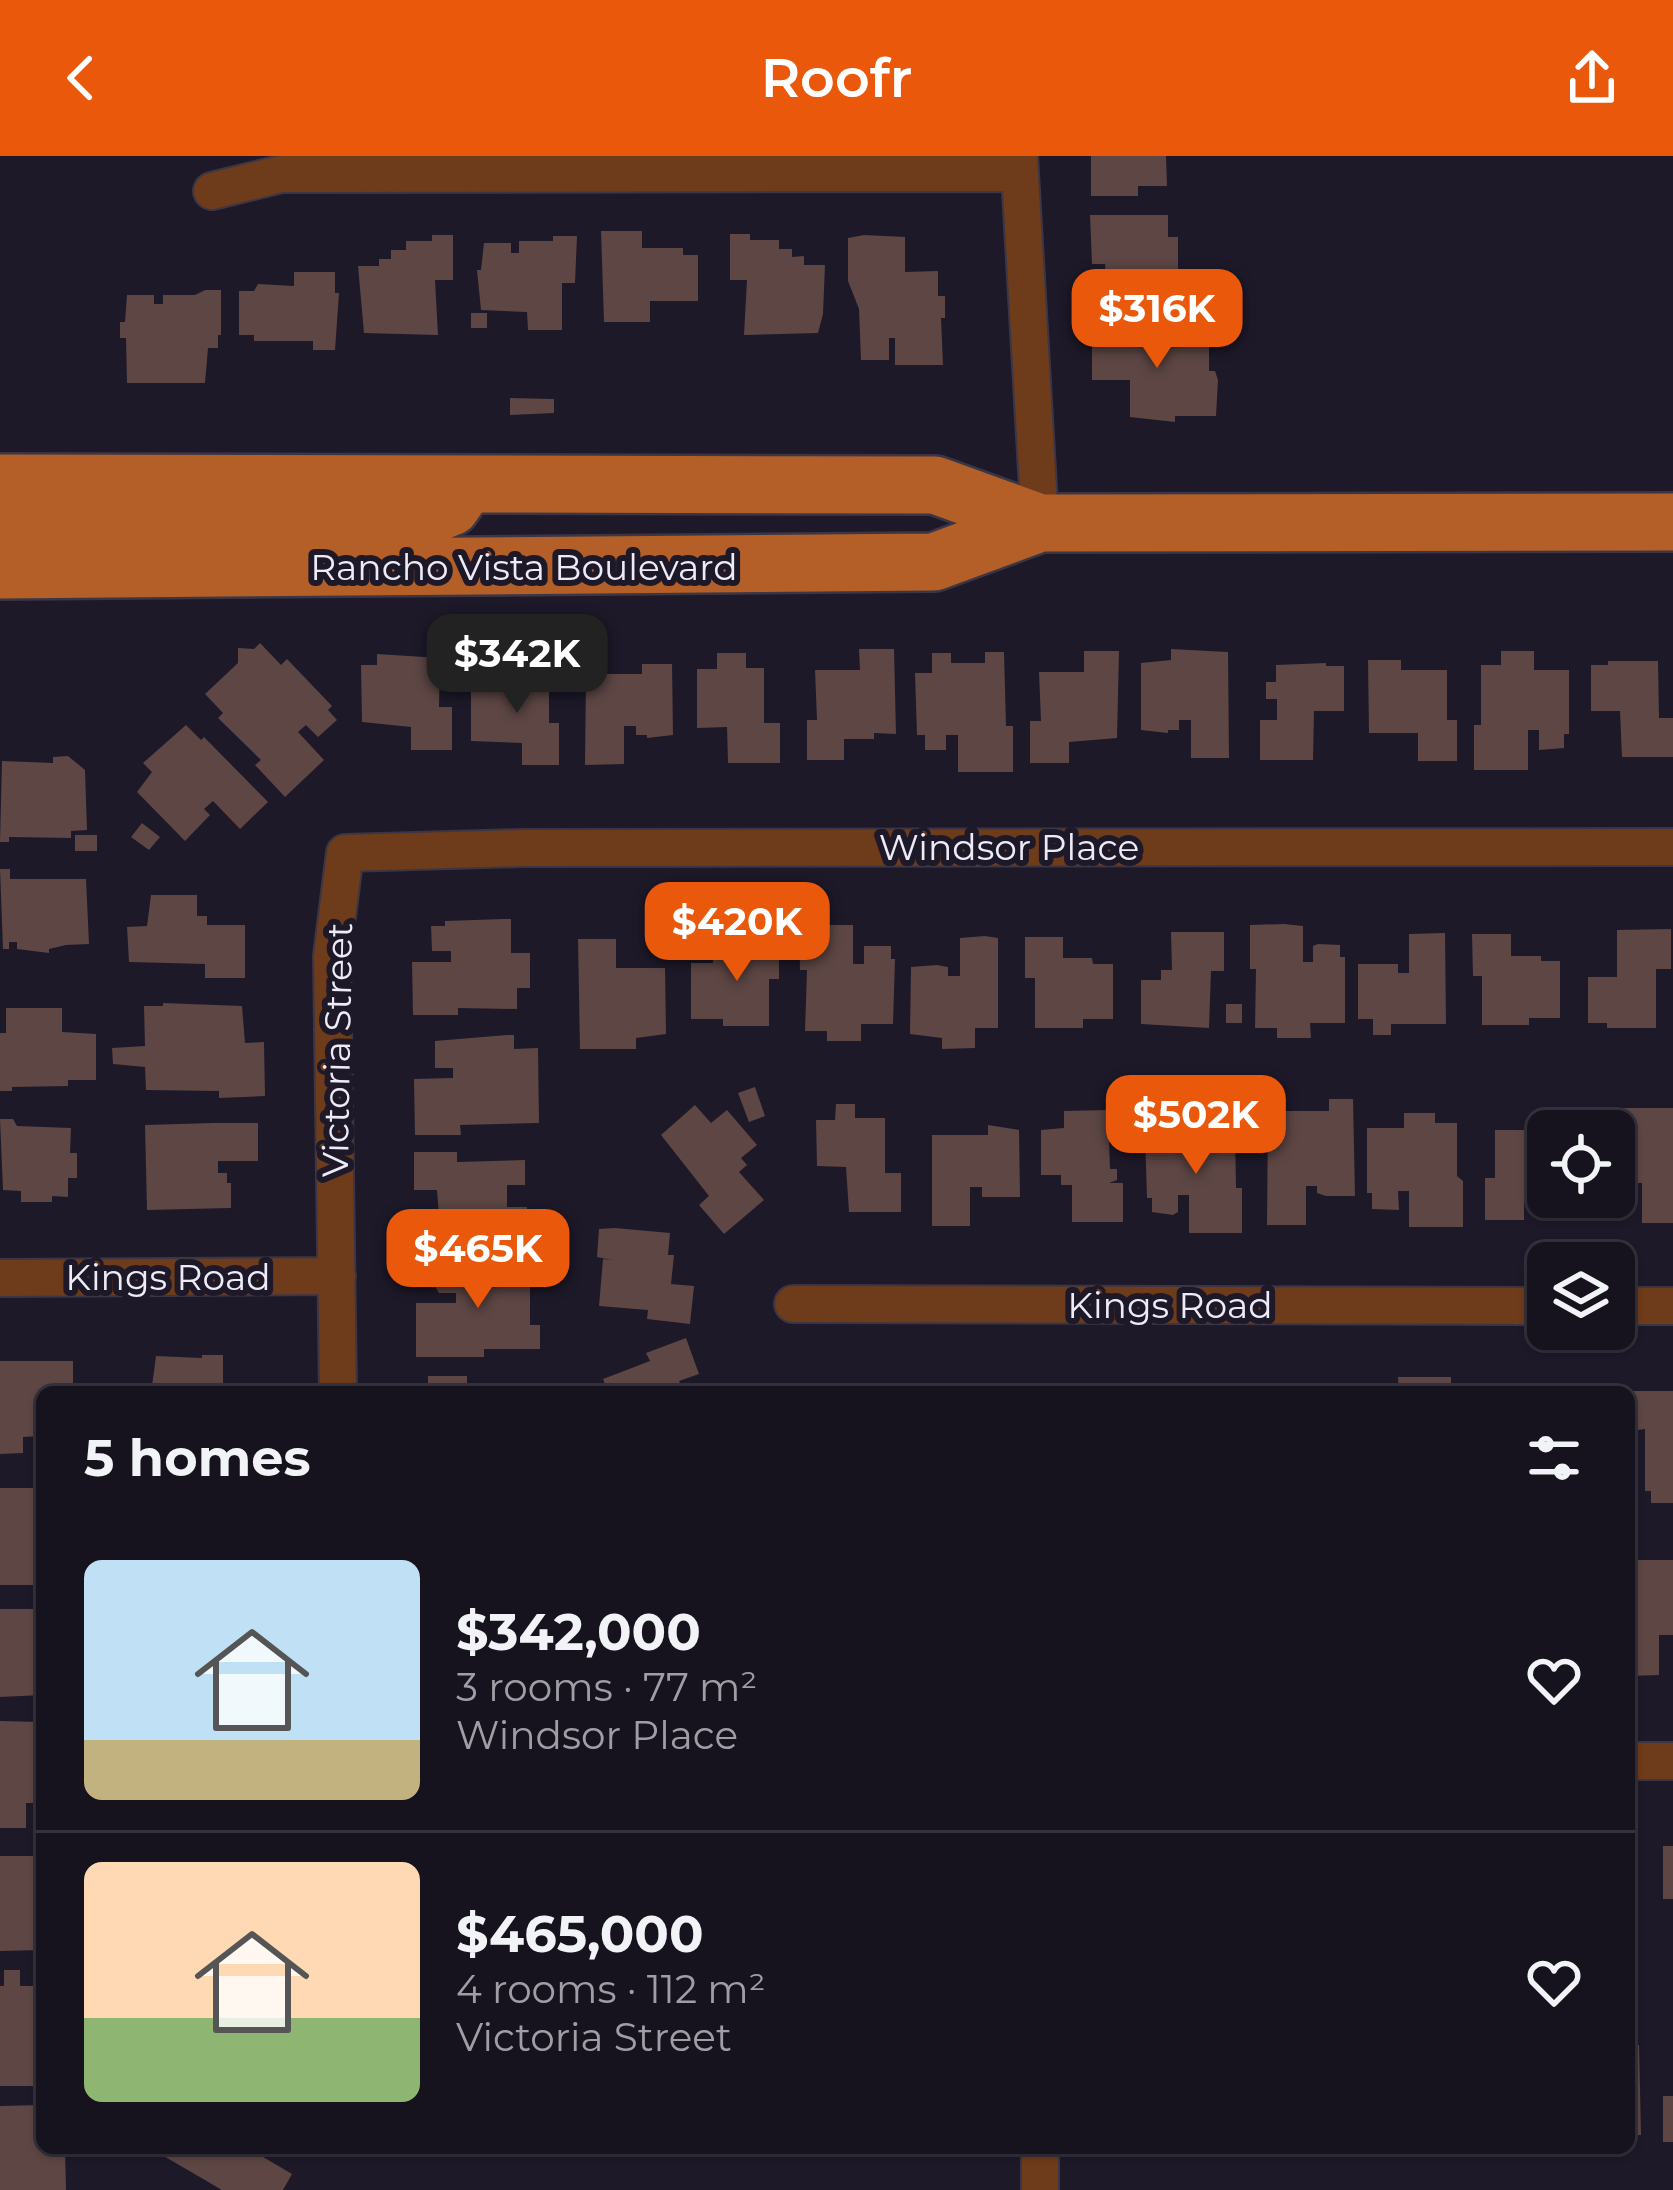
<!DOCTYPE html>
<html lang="en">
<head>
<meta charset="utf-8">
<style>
	body { margin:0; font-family:Montserrat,sans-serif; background:#23202c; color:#f1f3f6; height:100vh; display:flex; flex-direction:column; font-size:45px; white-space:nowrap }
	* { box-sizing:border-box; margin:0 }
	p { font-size:39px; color:#9e9ea4 }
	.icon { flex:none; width:66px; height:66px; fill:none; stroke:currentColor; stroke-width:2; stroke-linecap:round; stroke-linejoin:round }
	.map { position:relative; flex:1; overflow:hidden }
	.panel { position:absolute; left:36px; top:1230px; width:1599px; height:768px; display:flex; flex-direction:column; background:#16131f; border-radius:18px; box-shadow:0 3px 9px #0004,0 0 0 3px #35323d }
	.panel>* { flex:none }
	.tools { position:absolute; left:1527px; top:954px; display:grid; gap:24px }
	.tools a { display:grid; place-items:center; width:108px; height:108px; border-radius:18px; background:#16131f; box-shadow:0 3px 9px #0004,0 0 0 3px #35323d; font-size:60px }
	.price { position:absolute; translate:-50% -102px; padding:0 27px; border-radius:24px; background:#ea580c; color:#fff; font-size:39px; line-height:78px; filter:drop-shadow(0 3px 6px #0008) }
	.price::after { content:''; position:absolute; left:50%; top:72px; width:36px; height:27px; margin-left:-18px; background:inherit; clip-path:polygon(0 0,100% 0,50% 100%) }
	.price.current { background:#222; color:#fff }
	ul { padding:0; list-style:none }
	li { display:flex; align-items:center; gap:36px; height:300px; padding:0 48px }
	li+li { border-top:3px solid #35323d }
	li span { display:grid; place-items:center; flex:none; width:336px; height:240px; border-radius:18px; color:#555 }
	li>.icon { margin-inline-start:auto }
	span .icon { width:144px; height:144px; fill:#fffc; stroke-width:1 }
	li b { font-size:51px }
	h2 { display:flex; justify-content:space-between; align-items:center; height:144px; padding:0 48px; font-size:51px }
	header { display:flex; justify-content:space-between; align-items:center; height:156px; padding:0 48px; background:#ea580c; color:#fff; font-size:54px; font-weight:600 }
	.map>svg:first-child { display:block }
	.building { fill:#5d4644 }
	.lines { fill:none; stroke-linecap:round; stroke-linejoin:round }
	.minor-casing { stroke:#3a3646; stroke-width:40 }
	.primary-casing { stroke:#3a3646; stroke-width:62 }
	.minor { stroke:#6e3b1b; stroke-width:36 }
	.primary { stroke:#b35f27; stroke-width:57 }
	.labels { text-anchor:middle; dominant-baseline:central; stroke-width:12; stroke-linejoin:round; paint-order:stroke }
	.street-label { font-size:36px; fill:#eeebf7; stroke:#1d1929 }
</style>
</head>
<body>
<header><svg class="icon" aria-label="back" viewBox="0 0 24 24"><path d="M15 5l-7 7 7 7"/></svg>Roofr<svg class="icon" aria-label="share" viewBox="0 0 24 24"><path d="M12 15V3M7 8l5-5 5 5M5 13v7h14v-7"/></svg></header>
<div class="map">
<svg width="1673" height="2034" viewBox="0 0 1673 2034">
	<rect width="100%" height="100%" fill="#1d1929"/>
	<path class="building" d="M1091 0H1166L1167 30H1138V40H1091Z
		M1090 59H1168V81H1178V137H1159V155H1109L1105 108H1092Z
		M601 75H642V92H683V99H698V145H650V166H604Z
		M730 78H750V84H779V93H792V101L804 100V109H825L823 158 818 177 744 179 747 124H730Z
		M432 79H453V124H435L438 179 364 177 358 110H379V103H391V94H406V85H432Z
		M864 79 905 81V116L938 115V140H945V162H941L943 209H895V182H889V204H861L859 153 848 125V82Z
		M553 80H577L575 127H562V174H528L527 156 481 154 477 114H481L484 87H511V97H519V85H553Z
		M294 116H335V137H339L335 194H313V185H254V179H239V135H254L258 128 294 130Z
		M205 134H221V179H218V192H208L205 227H127L126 182H120V166H125L127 139H154V148H163V139H195Z
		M471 157H487V172H471Z
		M1092 167H1138V177L1143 179H1209V215H1215L1218 224 1216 260H1175V266L1130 261V224H1092Z
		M510 242 554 243V257L510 259Z
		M260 487 281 509 287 503 332 550 328 554 337 564 318 581 306 569 298 576 324 604 285 641 255 609 261 604 218 562 223 557 205 538 238 507V492L254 493Z
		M859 493H894L896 578 874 577V583H844V604H807V564H817L815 514H860Z
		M1171 493 1228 496 1229 602H1191V564H1179V574H1168V577L1141 574V507L1171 504Z
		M1084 495H1119L1117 582 1069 586V607H1030V565H1041L1039 516H1084Z
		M1501 495H1534V514H1569V578H1564V592L1539 594V574H1528V614H1474V569H1481V509H1501Z
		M985 496H1004L1006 570H1013V616H958V579H946V594H925V579H917L915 517H932V497H951V507H985Z
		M717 497H746V512H764V567H780V607H728L727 571 697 572V513H717Z
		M377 498 440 502 439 551H452V594H411V571L362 566 361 509H377Z
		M1368 504H1401V514H1447V564H1457V605H1418V577H1369Z
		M1608 505H1658L1659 562H1673V601H1622L1620 555H1591V509H1608Z
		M1326 507V510H1344V555H1314L1313 604H1260V564H1277V543H1266V526H1276V509Z
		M642 508H672L673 579 647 582V579H636V570H624V608L585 609 586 518H642Z
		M503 518H549V567H559V609H522V587L471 585V526H503Z
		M186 569 201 584 204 581 268 646 240 673 213 645 204 653 210 659 185 685 137 636 152 616 143 607Z
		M68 600 85 614 87 674 71 675V682L9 681V686H0L2 605 53 607V601Z
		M142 667 160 681 149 694 131 681Z
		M75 679H97V695H75Z
		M0 713H10V723H86L89 788 66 789 49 793V797L17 793V786H9V793H3Z
		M151 739H197V760H207V769H245V822H205V808L129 806 127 771 147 770Z
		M504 763H511V797H530V832H517V853L458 852V859H413L412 806H451V795H432L431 770H445V765Z
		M1284 768 1303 770V806H1313V790L1318 788 1340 789V801H1345V867H1310L1311 882H1277V872H1255L1256 813H1250V769Z
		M799 769H853V808H864V790H891V803H895L893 868H861V885H827V875H805L807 814H800Z
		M1671 773V813H1656V872H1607V867H1588V821H1617V774Z
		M1171 776H1224V815H1211L1209 872 1141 868V824H1161V814H1172Z
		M1445 777 1446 868H1391V879H1373V863H1358V808H1398V817H1409V778Z
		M1472 778H1511V800H1541V805H1560V862H1529V869H1482V820H1473Z
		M741 779H779V823H769V870H723V863H691V807H713V800H741Z
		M985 780 998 782V872H975V892L942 893V882L910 878 911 811 937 809 948 811V820H960V782Z
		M1025 781H1063V802H1092L1093 808H1113V863H1083V872H1035V822H1025Z
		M578 783H616V812H665L666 878 636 882V893H580Z
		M163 847 242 850 245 887 264 886 265 940 219 942V935L146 934 145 911 113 908 112 892 145 890 144 850H163Z
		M1226 848H1242V867H1226Z
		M6 852H62V876L96 878V924H68V930L12 931V935H0V877H6Z
		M507 879H514V893L538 892 539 967 460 969 461 979H415L414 923 453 922V912H435V885Z
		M755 931 765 960 749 966 738 937Z
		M1329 943H1353L1355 1040H1326L1317 1037V1030H1306V1069H1267L1268 955H1329Z
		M836 948H855V962H885V1017H901V1056H849L846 1011 817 1010 816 964H835Z
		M695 949 711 967 727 954 757 989 741 1002 747 1009 739 1016 764 1044 724 1078 699 1049 709 1040 661 979Z
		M1623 952H1673V1067H1642V1027H1630V1037H1614V975H1594V967H1623Z
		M1108 954 1110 1013H1117V1024L1109 1027H1123V1066H1072V1029H1061V1019H1041V974L1064 972V955Z
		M1404 957H1435V967H1457V1020L1463 1025V1071H1409V1035H1398L1399 1054 1372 1053V1037H1367V972H1404Z
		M0 963H13L17 970 71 972 70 997H77V1022H68V1041L52 1040V1046H21V1035L3 1034Z
		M1196 966H1217V972H1235L1236 1032H1242V1077H1189V1039H1178V1056L1173 1059 1152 1056V1042H1147L1145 978H1180V973Z
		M213 967H258V1005H218V1017H227V1027H231V1052L147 1054 145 969Z
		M988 969 1019 974 1020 1041H982V1031H970V1070H932V979H988Z
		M1495 974H1541V980H1548V1042H1524V1064H1485V1022H1495Z
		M414 996H457V1006L525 1004V1029H507V1051H527V1082L441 1085 437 1034H414Z
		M615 1072 670 1077 668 1099H674L671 1128 694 1130 690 1168 647 1163 648 1154 599 1150 603 1103 612 1104 597 1101 599 1073Z
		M508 1103H516V1111H530V1169H540V1193H484V1201H416V1147H456V1137H439L436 1132 437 1109H451V1105Z
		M686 1182 699 1218 679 1225 684 1236H608L603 1223 650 1205 646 1197Z
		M202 1199H223V1236H142V1230H152L156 1200 202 1202Z
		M0 1205H73V1236H42V1280L23 1281V1297L0 1298Z
		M428 1220H467V1236H428Z
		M1398 1221H1451V1236H1399Z
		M969 1227 1008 1228V1236H954V1228Z
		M498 1228H518V1236H471V1232L498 1231Z
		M1631 1235H1673V1347H1651V1335H1645V1273L1631 1275Z
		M0 1332H42V1429H0Z
		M1629 1404H1673V1479H1659V1519L1629 1520Z
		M0 1453H42V1539L0 1541Z
		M0 1565 42 1566V1647H26V1672H0Z
		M1663 1690H1673V1743H1663Z
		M1629 1694H1638V1806H1629Z
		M0 1700H42V1794L0 1795Z
		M4 1814H20V1830H42V1930H0V1830H4Z
		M1629 1889H1639L1641 1979H1629Z
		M1663 1940H1673V1986H1663Z
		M42 1949V1992H65L66 2034H0V1950Z
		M150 1992H261L258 1998 292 2018 283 2034H222Z"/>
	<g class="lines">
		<g class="minor-casing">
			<path id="minor" d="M1019 0 1040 367
				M212 35 281 18 1019 17
				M0 1122 337 1120
				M793 1148 1548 1150
				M1614 1150H1673
				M338 1236 332 800 345 697 523 692 1673 691
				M1629 1605H1673
				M1040 2034V1992"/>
		</g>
		<g class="primary-casing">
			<path id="primary" d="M0 327 935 329 1040 367 1673 366
				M0 372 406 369 451 351 467 328
				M0 414 934 406 1040 367"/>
		</g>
		<use href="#minor" class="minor"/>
		<use href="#primary" class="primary"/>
	</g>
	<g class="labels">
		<g class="street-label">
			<text x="524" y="411">Rancho Vista Boulevard</text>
			<text x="1009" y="691">Windsor Place</text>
			<text transform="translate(337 894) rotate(-89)">Victoria Street</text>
			<text x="168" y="1121">Kings Road</text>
			<text x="1170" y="1149">Kings Road</text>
		</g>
	</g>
</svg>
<div class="tools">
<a><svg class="icon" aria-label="locate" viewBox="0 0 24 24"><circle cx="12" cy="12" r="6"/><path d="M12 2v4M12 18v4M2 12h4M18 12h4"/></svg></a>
<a><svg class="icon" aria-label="layers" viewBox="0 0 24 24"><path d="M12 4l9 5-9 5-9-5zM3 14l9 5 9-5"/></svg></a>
</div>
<b class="price" style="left:1157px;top:215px">$316K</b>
<b class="price current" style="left:517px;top:560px">$342K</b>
<b class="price" style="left:737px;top:828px">$420K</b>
<b class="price" style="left:1196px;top:1021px">$502K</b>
<b class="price" style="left:478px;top:1155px">$465K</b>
<section class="panel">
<h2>5 homes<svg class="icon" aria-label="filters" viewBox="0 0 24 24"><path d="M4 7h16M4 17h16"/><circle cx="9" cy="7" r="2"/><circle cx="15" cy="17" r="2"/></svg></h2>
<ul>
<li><span style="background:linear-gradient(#bfe0f5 75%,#c2b280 0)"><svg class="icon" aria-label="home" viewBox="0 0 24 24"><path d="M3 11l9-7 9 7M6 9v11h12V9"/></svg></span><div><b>$342,000</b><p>3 rooms · 77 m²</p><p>Windsor Place</p></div><svg class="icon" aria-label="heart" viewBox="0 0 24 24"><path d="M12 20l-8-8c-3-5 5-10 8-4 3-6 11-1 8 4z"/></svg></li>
<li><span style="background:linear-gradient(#ffd9b3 65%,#8fb573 0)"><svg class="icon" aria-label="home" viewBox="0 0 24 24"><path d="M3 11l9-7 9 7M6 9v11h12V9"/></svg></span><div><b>$465,000</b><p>4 rooms · 112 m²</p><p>Victoria Street</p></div><svg class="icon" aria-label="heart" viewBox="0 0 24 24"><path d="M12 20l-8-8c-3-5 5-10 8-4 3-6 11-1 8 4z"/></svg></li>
</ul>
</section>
</div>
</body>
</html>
